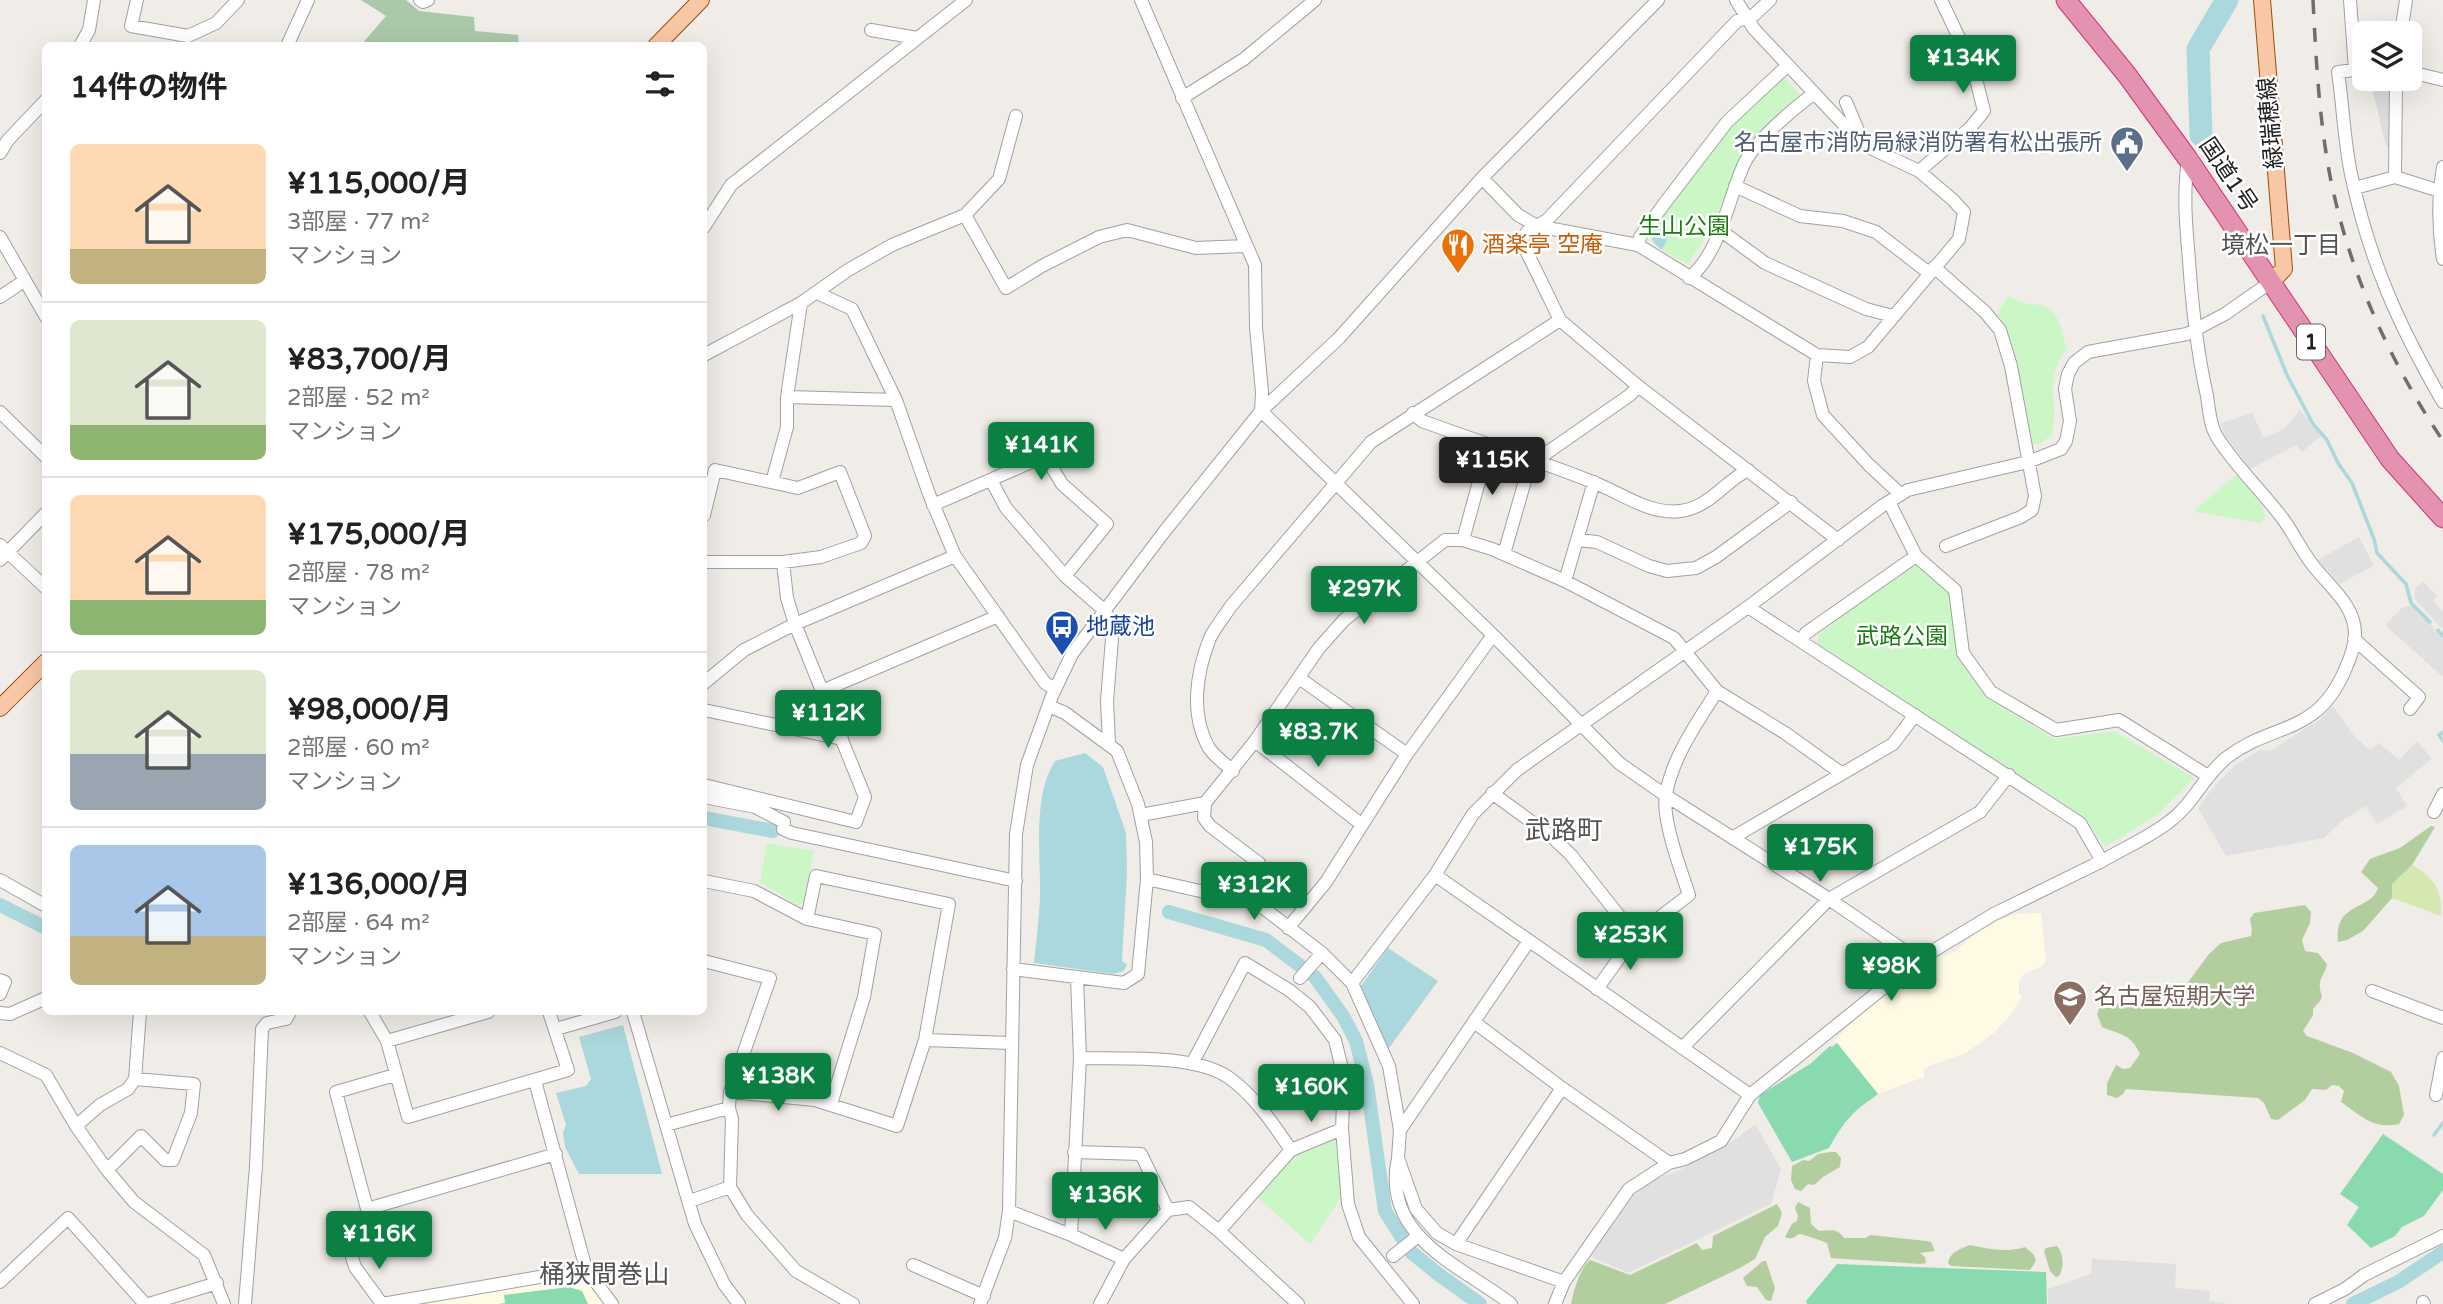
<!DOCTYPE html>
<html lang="ja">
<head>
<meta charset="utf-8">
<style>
	body { margin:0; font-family:"Varela Round","Noto Sans JP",sans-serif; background:#f6f6f6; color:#222; height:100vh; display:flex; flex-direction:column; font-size:26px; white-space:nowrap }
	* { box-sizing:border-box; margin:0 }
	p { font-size:23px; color:#767676 }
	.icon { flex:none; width:38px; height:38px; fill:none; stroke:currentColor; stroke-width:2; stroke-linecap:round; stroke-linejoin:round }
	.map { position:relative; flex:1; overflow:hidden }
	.details { position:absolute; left:42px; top:42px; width:665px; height:973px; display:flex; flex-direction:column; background:#fff; border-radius:10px; box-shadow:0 7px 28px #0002 }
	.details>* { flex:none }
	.buttons { position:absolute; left:2352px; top:21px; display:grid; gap:14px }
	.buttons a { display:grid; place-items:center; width:70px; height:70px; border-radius:10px; background:#fff; box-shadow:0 7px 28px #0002; font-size:35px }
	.price { position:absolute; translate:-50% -60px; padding:0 16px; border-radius:7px; background:#0b8043; color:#fff; font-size:23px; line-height:46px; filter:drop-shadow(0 2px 4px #0008) }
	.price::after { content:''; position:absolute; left:50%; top:42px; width:21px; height:16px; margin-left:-10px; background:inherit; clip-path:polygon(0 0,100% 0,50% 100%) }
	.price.current { background:#222; color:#fff }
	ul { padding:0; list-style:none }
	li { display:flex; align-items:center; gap:21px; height:175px; padding:0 28px }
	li+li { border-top:2px solid #e0e0e0 }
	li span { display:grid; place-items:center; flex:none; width:196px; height:140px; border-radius:10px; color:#555 }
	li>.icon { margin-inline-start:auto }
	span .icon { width:84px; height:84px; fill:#fffc; stroke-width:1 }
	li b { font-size:30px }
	h2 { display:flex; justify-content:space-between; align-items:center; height:84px; padding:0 28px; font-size:30px }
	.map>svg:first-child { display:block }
	.residential { fill:#deddde }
	.education { fill:#fefae3 }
	.grass { fill:#d4e8b0 }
	.forest { fill:#b3ce9e }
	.cemetery { fill:#aac8aa }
	.park { fill:#cbf7c7 }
	.pitch { fill:#89dbaf }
	.parking { fill:#e0e0e0 }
	.water { fill:#aad8dc }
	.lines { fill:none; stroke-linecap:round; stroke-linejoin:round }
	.stream { stroke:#aad8dc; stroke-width:3.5 }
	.canal { stroke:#aad8dc; stroke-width:14 }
	.river { stroke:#aad8dc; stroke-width:23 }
	.minor-casing { stroke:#a1a1a1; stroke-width:14 }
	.major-casing { stroke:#965007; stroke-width:18 }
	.highway-casing { stroke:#d32f81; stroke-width:21 }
	.minor { stroke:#fff; stroke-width:12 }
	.major { stroke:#f8c7a5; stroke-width:16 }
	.highway { stroke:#e393af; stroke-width:19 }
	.rail { stroke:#6e6e6e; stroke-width:3.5; stroke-dasharray:14 14; stroke-linecap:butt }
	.labels { text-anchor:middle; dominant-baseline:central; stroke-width:5; stroke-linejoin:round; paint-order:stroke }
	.shield { fill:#fff; stroke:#636363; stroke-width:2 }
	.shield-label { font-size:21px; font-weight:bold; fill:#202020 }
	.street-label { font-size:23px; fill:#202020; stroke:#fff }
	.service-label { font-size:23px; fill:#4e5e75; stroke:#fff; text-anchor:end }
	.park-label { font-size:23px; fill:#197c11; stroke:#fff }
	.food-label { font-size:23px; fill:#c56008; stroke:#fff; text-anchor:start }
	.transit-label { font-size:23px; fill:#164399; stroke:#fff; text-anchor:start }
	.education-label { font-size:23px; fill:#785e54; stroke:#fff; text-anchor:start }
	.neighbourhood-label { font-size:24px; fill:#535353; stroke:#fff }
	.quarter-label { font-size:26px; fill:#535353; stroke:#fff }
</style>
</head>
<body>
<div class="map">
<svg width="2443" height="1304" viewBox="0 0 2443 1304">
	<rect width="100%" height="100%" fill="#f0ece7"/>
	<path class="residential" d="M2370 79H2394L2392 145 2386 146Z"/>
	<path class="education" d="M2041 913 2046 960 2043 966 2027 972 2019 980V994L2022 996 2013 1012 1994 1033 1966 1053 1924 1068V1077L1878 1094 1835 1040 1870 1004 1936 958 1955 952 1985 925 2016 914Z
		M579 1274 586 1279 605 1304H421Z"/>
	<path class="grass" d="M2412 865C2432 877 2443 888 2441 916L2392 898V884Z"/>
	<path class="forest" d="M2431 826 2435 827 2412 865 2392 884V898L2363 931 2347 940 2338 942C2334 901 2370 912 2378 888L2361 872 2370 859 2400 848Z
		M2305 905 2311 912 2310 923 2302 940 2305 951 2318 953 2327 964C2326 971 2322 975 2320 982 2318 998 2329 992 2313 1009V1015L2303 1031 2307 1036 2353 1053 2391 1072 2399 1086 2404 1115 2399 1124C2373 1130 2360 1115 2341 1102L2344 1091 2339 1086 2332 1085 2326 1090 2312 1089 2305 1100 2278 1120 2271 1119 2264 1103 2258 1098 2126 1089 2123 1094 2117 1098 2107 1095V1083L2116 1065 2123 1069 2130 1068 2140 1054C2131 1034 2121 1035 2102 1027L2097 1014 2100 1007 2112 1008 2121 1001 2138 1005 2169 1008 2209 954 2221 943 2251 936 2252 930 2250 919 2254 913Z
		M1830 1152H1836L1841 1158 1840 1167 1823 1177 1814 1185 1808 1184 1801 1191 1795 1189 1791 1180 1792 1166 1803 1160 1809 1161 1818 1154Z
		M1798 1202 1810 1208 1811 1224 1819 1231C1829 1230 1838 1228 1844 1238H1866L1870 1235 1926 1241 1931 1242 1935 1251 1920 1253 1925 1257 1926 1263 1921 1264 1831 1258 1827 1243C1819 1240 1806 1235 1799 1234 1794 1238 1791 1240 1785 1237L1792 1224 1797 1221 1798 1216 1795 1208Z
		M1777 1204 1782 1213 1778 1226 1765 1237 1755 1259 1738 1269 1665 1304H1571C1574 1290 1579 1270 1590 1260L1630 1275 1697 1243 1702 1250 1712 1248 1713 1236Z
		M1970 1245C1988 1249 2007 1253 2025 1247L2034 1255 2036 1261 2030 1270 1951 1266 1948 1263C1950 1252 1960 1249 1970 1245Z
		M2057 1246C2064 1254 2064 1268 2059 1276L2056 1277 2050 1271 2044 1251 2046 1248Z
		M1763 1261H1766L1775 1288 1771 1301 1766 1300 1757 1287 1747 1286 1743 1278Z"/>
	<path class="cemetery" d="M361 0H406L419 11 474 17 475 31 518 35 519 45H361L386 16Z"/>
	<path class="park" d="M1784 77 1801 96 1734 175 1710 231 1688 264C1675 257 1657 251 1651 236L1658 222 1731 124Z
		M2008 296C2023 304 2024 303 2040 305 2060 308 2062 334 2067 350 2042 377 2060 403 2052 435L2039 444 2032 445 2011 340 1997 314Z
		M2236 475 2261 504 2266 516 2260 523 2194 511Z
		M1916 564 1949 591 1958 658 1988 699 2055 739 2114 731 2194 778 2159 814 2105 847 2086 819 1818 644V635L1909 565Z
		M767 843 814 851 805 901 799 906 760 882Z
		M1335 1138 1342 1196 1310 1244 1258 1198 1294 1152Z"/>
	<path class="pitch" d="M1837 1043 1878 1094C1851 1113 1845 1120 1829 1148L1792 1162 1758 1103 1760 1095 1810 1064 1830 1046 1832 1047Z
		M2383 1134 2443 1174V1190L2424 1216 2402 1227 2395 1236 2371 1248 2347 1225 2359 1207 2340 1194Z
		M1837 1264 2046 1272 2047 1304H1807L1806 1301Z
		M569 1287 582 1291 588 1304H499L505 1303 504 1295Z"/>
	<path class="parking" d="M2300 410 2321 436 2302 452 2296 445 2250 469 2224 434 2221 423 2252 413 2264 438 2284 429Z
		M2359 537 2374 565 2340 584 2318 560Z
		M2423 581 2437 596 2433 601 2443 612V630L2415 599V589Z
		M2413 606 2443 638V677L2385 625 2403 607Z
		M2333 706 2354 736 2370 750 2379 743 2399 760 2417 741 2432 759 2396 788 2407 806 2377 824 2366 806 2343 820 2324 838 2226 856 2198 808 2212 789 2235 765 2260 750 2270 751 2319 720Z
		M1755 1124 1781 1169 1771 1204 1628 1273 1590 1256 1633 1196 1655 1179 1676 1172 1736 1139Z
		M2092 1259 2176 1264 2175 1288 2210 1291 2209 1301 2228 1304H2048V1289L2091 1274Z"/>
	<path class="water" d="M1658 222H1664L1670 233 1662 250 1654 243 1651 236Z
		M1085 753 1103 767 1126 833 1127 873 1122 961 1127 964 1124 971 1113 974 1034 963C1036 942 1039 920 1040 899 1041 858 1032 796 1055 761Z
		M1388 948 1438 981 1386 1052 1361 986Z
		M623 1025 662 1174H579L565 1147 563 1133 566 1125 556 1093 586 1086 591 1079 579 1037Z"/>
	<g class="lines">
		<path class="stream" d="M2263 316 2287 375 2313 424 2327 440 2338 463 2352 483 2374 539 2377 553 2406 584 2411 603 2430 622
			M2438 630 2443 636
			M2443 732 2439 735 2443 741
			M2434 1135 2443 1123"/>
		<path class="canal" d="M704 818 773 831
			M0 905 46 928
			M1169 912 1266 940 1315 977 1343 1016 1356 1041 1367 1084 1385 1211 1411 1252 1438 1274 1480 1304
			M2353 1304 2398 1282 2443 1252"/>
		<path class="river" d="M2201 135 2198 49 2227 0"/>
		<g class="minor-casing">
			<path id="minor" d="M137 0 131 26 188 36 216 23 238 0
				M420 0 423 2 428 0
				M1141 0 1255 265 1256 327 1262 392 1261 411 1493 635 1619 763 1665 795 1829 899 1918 960
				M1770 0 1754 15 1737 21 1547 220 1528 231 1521 240 1560 320 1638 386 1838 540
				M2350 0 2355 69
				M871 30 917 38
				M2401 33 2406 0
				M80 46 89 30 94 0
				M287 46 308 0
				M2364 69 2338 72C2343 106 2344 140 2351 174 2369 260 2399 326 2443 402
				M2410 72 2443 80
				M1182 98 1244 59 1315 0
				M1846 102 1862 140
				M0 153 8 140 46 100
				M2443 167C2438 198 2438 228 2443 259
				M1919 171 1970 128 1984 111 1973 67 1941 0
				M2395 177 2396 79
				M1482 178 1518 215 1537 226 1638 245 1817 355 1850 357 1868 347 1959 239 1964 212 1953 200 1919 171 1862 144 1754 29 1736 0
				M1735 186 1800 216 1843 221 1876 232 1929 273
				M2355 188 2395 177 2443 192
				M965 215 1006 288 1042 266 1099 237 1127 230 1196 248 1245 246
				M704 227 731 185 966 0
				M1720 230 1765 263 1866 309 1893 316
				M0 237 46 317
				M1638 245 1640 237 1664 204 1727 122 1787 66
				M1934 267 1985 312 2000 330 2011 366 2035 496 2032 510 2021 517 1946 546
				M1689 278C1721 253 1728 197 1745 162 1758 138 1791 111 1813 94
				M817 293 852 309 896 400 929 494 955 556 1045 683 1055 689
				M0 297 24 281
				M704 355 801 303 848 270 892 245 965 215 999 179 1016 116
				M1817 355 1814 381 1823 415 1869 465 1896 490 1898 496
				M787 397 896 400
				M0 412 46 457
				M1413 413 1422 421C1479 442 1538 460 1595 483 1621 493 1650 515 1680 511 1709 508 1724 482 1748 470
				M1541 463 1545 454 1630 395 1638 386
				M991 480 1006 508 1065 576 1105 611 1113 626 1107 701 1109 743
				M772 482 787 427V397L801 303
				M1889 502 1916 556 1955 590 1963 653 1991 692 2056 730 2119 720 2208 776
				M933 505 1045 456 1062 484 1107 524 1065 576
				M704 515 715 470 798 488 840 472 865 536 861 543 821 557 783 562H704
				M1463 540 1489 445
				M1577 540 1597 542 1649 566 1667 571 1696 568 1716 557 1791 502
				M0 545 46 588
				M1504 554 1531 460
				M0 560 46 513
				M1565 581 1594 482
				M2354 639 2419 697 2410 709
				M1801 641 1806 633 1916 556
				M1299 678 1407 754
				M704 683 744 650 795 624 955 556
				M822 691 998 616
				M704 710 842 739
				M1255 741 1361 824
				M1233 771C1225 764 1215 757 1209 748 1190 715 1196 673 1210 638 1215 627 1224 617 1231 606L1371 442 1560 320
				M704 785 856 822 865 797 795 624 787 598 783 562
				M1492 793 1551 836 1571 855 1635 936
				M704 797 755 807 784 822 783 829 792 833 1016 881
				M2434 812 2443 794
				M1141 815 1205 803
				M1732 838 1893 744 1915 715
				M2102 861C2124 848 2150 837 2170 821 2193 804 2204 776 2226 758 2274 721 2316 737 2345 670 2350 659 2355 647 2355 634 2355 604 2328 586 2312 564 2301 550 2294 534 2283 519 2262 491 2236 467 2217 437 2210 426 2209 409 2207 396 2197 351 2192 306 2189 260 2186 226 2183 194 2188 160
				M1435 875 1750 1095
				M1147 879 1200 891H1236L1257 903 1322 953 1352 983 1389 1066 1400 1130 1398 1158 1416 1209 1437 1233 1456 1244 1564 1282 1629 1189 1669 1163 1685 1159 1721 1141 1750 1095 1918 960 1994 914 2102 861 2080 823 1748 607
				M0 880 46 906
				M704 881 754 891 807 919
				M1236 891 1259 863 1210 826 1204 818 1205 803 1255 741 1319 648 1344 620 1445 540H1463L1492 549 1565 581 1674 638 1717 691 1785 733 1841 773
				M1288 928 1326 882 1407 754 1493 635
				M704 961 770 978 730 1092 729 1108 732 1119 730 1187 747 1215 796 1271 853 1304
				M1013 969 1124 983 1138 974 1147 879 1146 842 1138 804 1117 751 1065 713 1049 706
				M1300 978 1322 953
				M0 980 5 982 0 994
				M1352 983 1435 875 1473 814 1517 770 1748 607 1882 506 1908 490 2028 462 2061 449 2066 441 2070 421 2065 389 2068 374 2074 363 2088 352 2187 334 2225 314 2271 282
				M1597 989 1635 936 1689 895C1681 870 1661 818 1666 794 1673 756 1697 723 1717 691
				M2372 991 2443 1018
				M370 1012 387 1041 408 1117 568 1070 549 1012
				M633 1012 695 1224 724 1284 739 1304
				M0 1013 10 1014 46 998
				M1474 1022 1562 1088 1669 1163
				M556 1029 615 1012
				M925 1040 1011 1043
				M387 1041 488 1012
				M1682 1048 1829 899 1980 812 2009 775
				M0 1053 46 1075 76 1126 107 1170 134 1202 204 1255 224 1304
				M1080 1058C1121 1059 1194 1054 1228 1077 1254 1095 1274 1125 1291 1150
				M1193 1062 1245 963 1289 990 1310 1007 1335 1040 1344 1077 1342 1129 1348 1204 1359 1237 1413 1304
				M395 1075 336 1092 367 1209 556 1154
				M535 1081 586 1269
				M730 1092 815 1100 897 1126 925 1040 949 904 816 876 807 919 875 934 864 997 831 1104
				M2436 1095 2443 1058
				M666 1125 729 1108
				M76 1126 100 1105 128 1089 135 1079 140 1012
				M1400 1130 1529 941
				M1074 1152 1141 1154 1168 1210
				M1398 1158C1381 1237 1460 1265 1511 1304
				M107 1170 141 1136 165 1160H173L191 1113 194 1084 135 1079
				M690 1201 730 1187
				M1009 1211 1071 1235 1124 1259
				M1219 1231 1291 1150 1342 1129
				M1071 1235 1080 1058 1077 978
				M1456 1244 1562 1088
				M350 1251 355 1267 382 1304
				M1393 1256 1418 1236
				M913 1265 984 1296
				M0 1282 68 1218 145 1304
				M2423 1302 2424 1304
				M149 1304 217 1283
				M245 1304 256 1166 262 1029 267 1023 286 1019 290 1012
				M382 1304 586 1269 612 1304
				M980 1304 1005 1238 1009 1211 1016 834 1027 765 1052 696 1072 654 1164 532 1261 411 1339 338 1482 178 1658 0
				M1100 1304 1124 1259 1168 1210 1189 1207 1219 1231 1298 1304
				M1555 1304 1564 1282
				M2315 1304 2345 1289 2364 1275 2443 1236"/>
		</g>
		<g class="major-casing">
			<path id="major" d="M2262 0 2284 269 2271 282
				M656 46 701 0
				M0 708 46 662"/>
		</g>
		<g class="highway-casing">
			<path id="highway" d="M2066 0 2127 75 2188 159 2390 459 2443 518"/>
		</g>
		<use href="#minor" class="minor"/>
		<use href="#major" class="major"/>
		<use href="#highway" class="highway"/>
		<path class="rail" d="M2313 0C2316 59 2319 118 2330 176 2349 272 2389 360 2443 441"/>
	</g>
	<defs>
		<g id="civic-pin" transform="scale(1.75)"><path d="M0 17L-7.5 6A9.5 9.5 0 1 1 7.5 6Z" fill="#5c6f8a" stroke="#fff"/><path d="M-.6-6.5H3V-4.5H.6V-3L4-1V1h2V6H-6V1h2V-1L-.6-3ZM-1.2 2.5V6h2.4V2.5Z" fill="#fff"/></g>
		<g id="restaurant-pin" transform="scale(1.75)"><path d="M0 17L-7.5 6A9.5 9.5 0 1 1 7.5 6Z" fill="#e8710a" stroke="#fff"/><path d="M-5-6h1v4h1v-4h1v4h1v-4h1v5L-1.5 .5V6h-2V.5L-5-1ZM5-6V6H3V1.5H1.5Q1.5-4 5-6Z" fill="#fff"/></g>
		<g id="bus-pin" transform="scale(1.75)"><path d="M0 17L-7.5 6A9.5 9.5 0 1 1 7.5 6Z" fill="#1a4fb4" stroke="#fff"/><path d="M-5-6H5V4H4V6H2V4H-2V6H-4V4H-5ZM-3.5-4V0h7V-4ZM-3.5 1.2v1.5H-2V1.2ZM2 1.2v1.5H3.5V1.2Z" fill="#fff"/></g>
		<g id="university-pin" transform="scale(1.75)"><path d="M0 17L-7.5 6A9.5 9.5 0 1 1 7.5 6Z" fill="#8d6e63" stroke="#fff"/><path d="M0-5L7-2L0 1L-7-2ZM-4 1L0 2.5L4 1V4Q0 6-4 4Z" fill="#fff"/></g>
	</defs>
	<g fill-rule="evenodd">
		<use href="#civic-pin" x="2127" y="143"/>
		<use href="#restaurant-pin" x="1458" y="245"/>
		<use href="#bus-pin" x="1062" y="627"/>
		<use href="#university-pin" x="2070" y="997"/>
	</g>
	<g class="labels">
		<rect class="shield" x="2297" y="324.5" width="28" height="35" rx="5"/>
		<g class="shield-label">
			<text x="2311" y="342">1</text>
		</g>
		<g class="street-label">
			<text transform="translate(2271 123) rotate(-95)">緑瑞穂線</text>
			<text transform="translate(2228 175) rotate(56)">国道1号</text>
		</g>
		<g class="service-label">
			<text x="2102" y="143">名古屋市消防局緑消防署有松出張所</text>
		</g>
		<g class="park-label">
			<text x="1684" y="227">生山公園</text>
			<text x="1902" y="637">武路公園</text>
		</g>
		<g class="food-label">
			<text x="1482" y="245">酒楽亭 空庵</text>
		</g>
		<g class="transit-label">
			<text x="1086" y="627">地蔵池</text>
		</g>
		<g class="education-label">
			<text x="2094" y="997">名古屋短期大学</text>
		</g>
		<g class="neighbourhood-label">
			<text x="2281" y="245">境松一丁目</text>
		</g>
		<g class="quarter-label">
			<text x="1564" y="830">武路町</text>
			<text x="604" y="1274">桶狭間巻山</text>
		</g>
	</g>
</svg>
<div class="buttons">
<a><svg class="icon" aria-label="layers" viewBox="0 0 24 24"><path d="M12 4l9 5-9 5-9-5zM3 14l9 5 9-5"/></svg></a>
</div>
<b class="price" style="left:1963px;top:95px">¥134K</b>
<b class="price" style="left:1041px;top:482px">¥141K</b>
<b class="price current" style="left:1492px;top:497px">¥115K</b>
<b class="price" style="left:1364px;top:626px">¥297K</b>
<b class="price" style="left:828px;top:750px">¥112K</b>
<b class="price" style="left:1318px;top:769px">¥83.7K</b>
<b class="price" style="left:1820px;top:884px">¥175K</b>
<b class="price" style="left:1254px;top:922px">¥312K</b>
<b class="price" style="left:1630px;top:972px">¥253K</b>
<b class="price" style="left:1891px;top:1003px">¥98K</b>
<b class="price" style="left:778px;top:1113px">¥138K</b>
<b class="price" style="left:1311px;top:1124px">¥160K</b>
<b class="price" style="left:1105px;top:1232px">¥136K</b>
<b class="price" style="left:379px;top:1271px">¥116K</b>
<section class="details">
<h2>14件の物件<svg class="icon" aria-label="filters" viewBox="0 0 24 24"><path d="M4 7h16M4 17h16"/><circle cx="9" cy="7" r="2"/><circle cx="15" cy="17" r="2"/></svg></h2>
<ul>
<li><span style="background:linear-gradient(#ffd9b3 75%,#c2b280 0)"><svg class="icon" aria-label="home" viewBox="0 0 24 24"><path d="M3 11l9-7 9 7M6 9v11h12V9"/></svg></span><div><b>¥115,000/月</b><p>3部屋 · 77 m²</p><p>マンション</p></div></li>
<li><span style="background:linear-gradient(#dfe7d0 75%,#8fb573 0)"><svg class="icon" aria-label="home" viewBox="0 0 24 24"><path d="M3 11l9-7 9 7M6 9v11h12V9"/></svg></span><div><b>¥83,700/月</b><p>2部屋 · 52 m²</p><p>マンション</p></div></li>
<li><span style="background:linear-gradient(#ffd9b3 75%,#8fb573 0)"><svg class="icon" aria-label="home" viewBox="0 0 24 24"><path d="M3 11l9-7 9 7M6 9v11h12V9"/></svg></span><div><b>¥175,000/月</b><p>2部屋 · 78 m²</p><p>マンション</p></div></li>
<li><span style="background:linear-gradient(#dfe7d0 60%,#9aa5b1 0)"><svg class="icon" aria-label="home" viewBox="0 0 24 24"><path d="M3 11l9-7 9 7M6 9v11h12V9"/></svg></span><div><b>¥98,000/月</b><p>2部屋 · 60 m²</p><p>マンション</p></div></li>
<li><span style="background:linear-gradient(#a9c7e8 65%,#c2b280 0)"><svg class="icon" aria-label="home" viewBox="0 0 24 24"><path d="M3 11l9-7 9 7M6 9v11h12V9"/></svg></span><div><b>¥136,000/月</b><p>2部屋 · 64 m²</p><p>マンション</p></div></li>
</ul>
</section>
</div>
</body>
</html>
